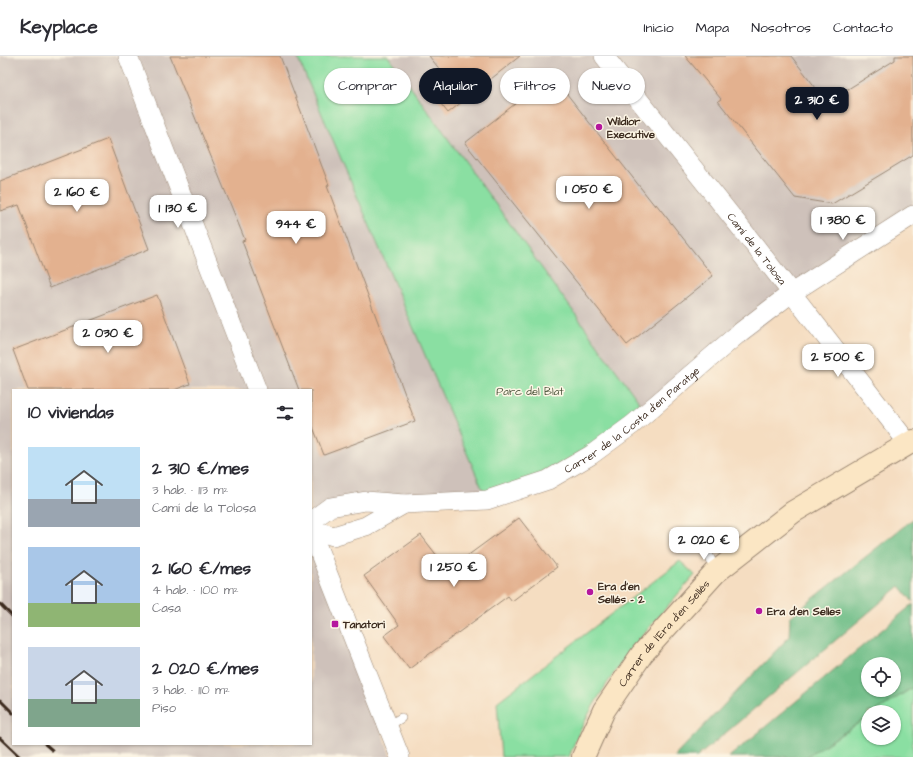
<!DOCTYPE html>
<html lang="es">
<head>
<meta charset="utf-8">
<style>
	body { margin:0; font-family:"Architects Daughter",sans-serif; background:#f2f2f3; color:#2b2b33; height:100vh; display:flex; flex-direction:column; font-size:15px; white-space:nowrap }
	* { box-sizing:border-box; margin:0 }
	p { font-size:13px; color:#7c7c81 }
	.icon { flex:none; width:22px; height:22px; fill:none; stroke:currentColor; stroke-width:2; stroke-linecap:round; stroke-linejoin:round }
	.map { position:relative; flex:1; overflow:hidden }
	.sheet { position:absolute; left:12px; top:333px; width:300px; height:356px; display:flex; flex-direction:column; background:#fff; border-radius:0px; box-shadow:0 1px 3px #0004 }
	.sheet>* { flex:none }
	.top-card { position:absolute; left:324px; top:12px; width:380px; height:36px; display:flex; gap:8px }
	.tools { position:absolute; left:861px; top:601px; display:grid; gap:8px }
	.tools a { display:grid; place-items:center; width:40px; height:40px; border-radius:50%; background:#fff; box-shadow:0 1px 3px #0004; font-size:20px }
	.price { position:absolute; translate:-50% -34px; padding:0 9px; border-radius:8px; background:#fff; color:#222; font-size:13px; line-height:26px; filter:drop-shadow(0 1px 2px #0008) }
	.price::after { content:''; position:absolute; left:50%; top:24px; width:12px; height:9px; margin-left:-6px; background:inherit; clip-path:polygon(0 0,100% 0,50% 100%) }
	.price.active { background:#111827; color:#fff }
	ul { padding:0; list-style:none }
	li { display:flex; align-items:center; gap:12px; height:100px; padding:0 16px }
	li span { display:grid; place-items:center; flex:none; width:112px; height:80px; border-radius:0px; color:#555 }
	li>.icon { margin-inline-start:auto }
	span .icon { width:48px; height:48px; fill:#fffc; stroke-width:1 }
	li b { font-size:17px }
	h2 { display:flex; justify-content:space-between; align-items:center; height:48px; padding:0 16px; font-size:17px }
	.chip { padding:0 14px; border-radius:18px; background:#fff; box-shadow:0 1px 3px #0004; font-size:14px; line-height:36px }
	.chip.active { background:#111827; color:#fff }
	header { display:flex; align-items:center; gap:24px; box-sizing:border-box; height:56px; padding:0 20px; background:#fff; border-bottom:1px solid #e1e1e2 }
	header strong { font-size:19px }
	nav { display:flex; gap:22px; margin-inline-start:auto; font-size:14px }
	.map>svg:first-child { display:block }
	.industrial { fill:#cec1ba }
	.green { fill:#8adfa2; stroke:#628460 }
	.forest { fill:#6fbe88; stroke:#557453; fill-rule:evenodd }
	.building { fill:#e3b18f }
	.lines { fill:none; stroke-linecap:round; stroke-linejoin:round }
	.lane-casing { stroke:#988470; stroke-width:10 }
	.street-casing { stroke:#988470; stroke-width:20 }
	.secondary-casing { stroke:#988470; stroke-width:24 }
	.lane { stroke:#fff; stroke-width:9 }
	.street { stroke:#fff; stroke-width:19 }
	.secondary { stroke:#fbe6c4; stroke-width:22 }
	.rail { stroke:#3b2a1e; stroke-width:3 }
	.poi-dot { fill:#b5179e; stroke:#fcf5e5; stroke-width:1.5 }
	.labels { text-anchor:middle; dominant-baseline:central; stroke-width:3; stroke-linejoin:round; paint-order:stroke }
	.poi-label { font-size:11px; font-weight:bold; fill:#3b2a1e; stroke:#fcf5e5; text-anchor:start }
	.street-label { font-size:11px; fill:#3b2a1e; stroke:#fcf5e5 }
	.park-label { font-size:11px; fill:#4f573f; stroke:#fcf5e5 }
</style>
</head>
<body>
<header>
<strong>Keyplace</strong>
<nav><a>Inicio</a><a>Mapa</a><a>Nosotros</a><a>Contacto</a></nav>
</header>
<div class="map">
<svg width="913" height="701" viewBox="0 0 913 701">
	<rect width="100%" height="100%" fill="#fcf5e5"/>
	<filter id="ink" filterUnits="userSpaceOnUse"><feTurbulence type="fractalNoise" baseFrequency=".025" numOctaves="2"/><feDisplacementMap in="SourceGraphic" scale="8" xChannelSelector="R" yChannelSelector="G"/><feConvolveMatrix kernelMatrix="1 2 1 2 8 2 1 2 1" color-interpolation-filters="sRGB"/></filter>
	<filter id="wash" filterUnits="userSpaceOnUse"><feTurbulence type="fractalNoise" baseFrequency=".012" numOctaves="4" result="noise"/><feDisplacementMap in="SourceGraphic" scale="16" xChannelSelector="R" yChannelSelector="G"/><feGaussianBlur stdDeviation="0.9" result="paint"/><feColorMatrix in="noise" values="0 0 0 0 0 0 0 0 0 0 0 0 0 0 0 0 0 1.4 0 .05"/><feComposite in="paint" operator="in"/></filter>
	<g filter="url(#wash)">
		<rect width="100%" height="100%" fill="#f5ddc1"/>
		<path class="industrial" d="M0 0H913V158L603 387 488 440 442 444 311 467V334H13V688H311V476L391 701H0Z"/>
		<path class="green" d="M297 0H388L647 357 554 418 487 444Z
			M680 505 695 519C646 574 595 631 569 701H501L497 646Z
			M913 631V701H806L868 661V682H894V656H875Z"/>
		<path class="forest" d="M913 463V546L900 530 697 701H674L789 581 790 561Z
			M913 548V631L875 656H868V661L806 701H729ZM868 608H894V634H868Z"/>
		<g id="blocks">
			<path class="building" d="M170 0H280L329 129 327 130 415 365 324 399 311 366V334H299L242 185 245 184Z
				M429 0H520L448 57 429 33 445 20Z
				M685 0H791L827 46 895 4V0H913V99L832 148 795 142 718 45 721 43Z
				M552 19 655 150 656 148 713 220 627 289 465 87Z
				M108 83 149 193 50 232 19 149 0 155V125Z
				M157 239 190 328 174 334H28L13 294Z
				M519 462 557 511 512 545 508 540 409 613 384 580 399 569 364 520 421 479 448 514Z"/>
		</g>
	</g>
	<g filter="url(#ink)">
		<use href="#blocks" fill-opacity="0" stroke="#988470" stroke-width="1"/>
		<g class="lines">
			<g class="lane-casing">
				<path id="lane" d="M706 493 716 516
					M388 670 401 662"/>
			</g>
			<g class="street-casing">
				<g id="street">
					<path d="M128 0 257 334"/>
					<path id="s1" d="M604 0 752 186 908 387"/>
					<path id="s2" d="M311 465 330 451 366 445 404 448 487 444 548 424 591 399 632 369 738 278 790 238 913 159"/>
					<path d="M311 473 333 480 366 470 404 448"/>
					<path d="M311 475 400 701"/>
				</g>
			</g>
			<g class="secondary-casing">
				<g id="secondary">
					<path id="s3" d="M583 701 604 654 642 598 716 516 793 456 913 385"/>
				</g>
			</g>
			<use href="#lane" class="lane"/>
			<use href="#street" class="street"/>
			<use href="#secondary" class="secondary"/>
			<path class="rail" d="M0 548 13 561
				M0 644 13 657
				M0 682 20 701
				M45 688 52 694"/>
		</g>
	</g>
	<g class="poi-dot">
		<circle cx="599" cy="71" r="4"/>
		<circle cx="590" cy="536" r="4"/>
		<circle cx="759" cy="555" r="4"/>
		<rect x="331" y="564" width="8" height="8" rx="2"/>
	</g>
	<g class="labels">
		<g class="poi-label">
			<text x="607" y="65">Wildior<tspan x="607" dy="13">Executive</tspan></text>
			<text x="598" y="530">Era d'en<tspan x="598" dy="13">Sellés - 2</tspan></text>
			<text x="767" y="555">Era d'en Selles</text>
			<text x="343" y="568">Tanatori</text>
		</g>
		<g class="street-label">
			<text stroke="none"><textPath href="#s1" startOffset="246">Camí de la Tolosa</textPath></text>
			<text stroke="none"><textPath href="#s2" startOffset="349">Carrer de la Costa d'en Paratge</textPath></text>
			<text stroke="none"><textPath href="#s3" startOffset="149">Carrer de l'Era d'en Sellés</textPath></text>
		</g>
		<g class="park-label">
			<text x="530" y="335">Parc del Blat</text>
		</g>
	</g>
</svg>
<div class="tools">
<a><svg class="icon" aria-label="locate" viewBox="0 0 24 24"><circle cx="12" cy="12" r="6"/><path d="M12 2v4M12 18v4M2 12h4M18 12h4"/></svg></a>
<a><svg class="icon" aria-label="layers" viewBox="0 0 24 24"><path d="M12 4l9 5-9 5-9-5zM3 14l9 5 9-5"/></svg></a>
</div>
<b class="price active" style="left:817px;top:65px">2 310 €</b>
<b class="price" style="left:589px;top:154px">1 050 €</b>
<b class="price" style="left:77px;top:157px">2 160 €</b>
<b class="price" style="left:178px;top:173px">1 130 €</b>
<b class="price" style="left:843px;top:185px">1 380 €</b>
<b class="price" style="left:296px;top:189px">944 €</b>
<b class="price" style="left:108px;top:298px">2 030 €</b>
<b class="price" style="left:838px;top:322px">2 500 €</b>
<b class="price" style="left:704px;top:505px">2 020 €</b>
<b class="price" style="left:454px;top:532px">1 250 €</b>
<div class="top-card">
<a class="chip">Comprar</a>
<a class="chip active">Alquilar</a>
<a class="chip">Filtros</a>
<a class="chip">Nuevo</a>
</div>
<section class="sheet">
<h2>10 viviendas<svg class="icon" aria-label="filters" viewBox="0 0 24 24"><path d="M4 7h16M4 17h16"/><circle cx="9" cy="7" r="2"/><circle cx="15" cy="17" r="2"/></svg></h2>
<ul>
<li><span style="background:linear-gradient(#bfe0f5 65%,#9aa5b1 0)"><svg class="icon" aria-label="home" viewBox="0 0 24 24"><path d="M3 11l9-7 9 7M6 9v11h12V9"/></svg></span><div><b>2 310 €/mes</b><p>3 hab. · 113 m²</p><p>Camí de la Tolosa</p></div></li>
<li><span style="background:linear-gradient(#a9c7e8 70%,#8fb573 0)"><svg class="icon" aria-label="home" viewBox="0 0 24 24"><path d="M3 11l9-7 9 7M6 9v11h12V9"/></svg></span><div><b>2 160 €/mes</b><p>4 hab. · 100 m²</p><p>Casa</p></div></li>
<li><span style="background:linear-gradient(#c9d6e8 65%,#7fa58c 0)"><svg class="icon" aria-label="home" viewBox="0 0 24 24"><path d="M3 11l9-7 9 7M6 9v11h12V9"/></svg></span><div><b>2 020 €/mes</b><p>3 hab. · 110 m²</p><p>Piso</p></div></li>
</ul>
</section>
</div>
</body>
</html>
